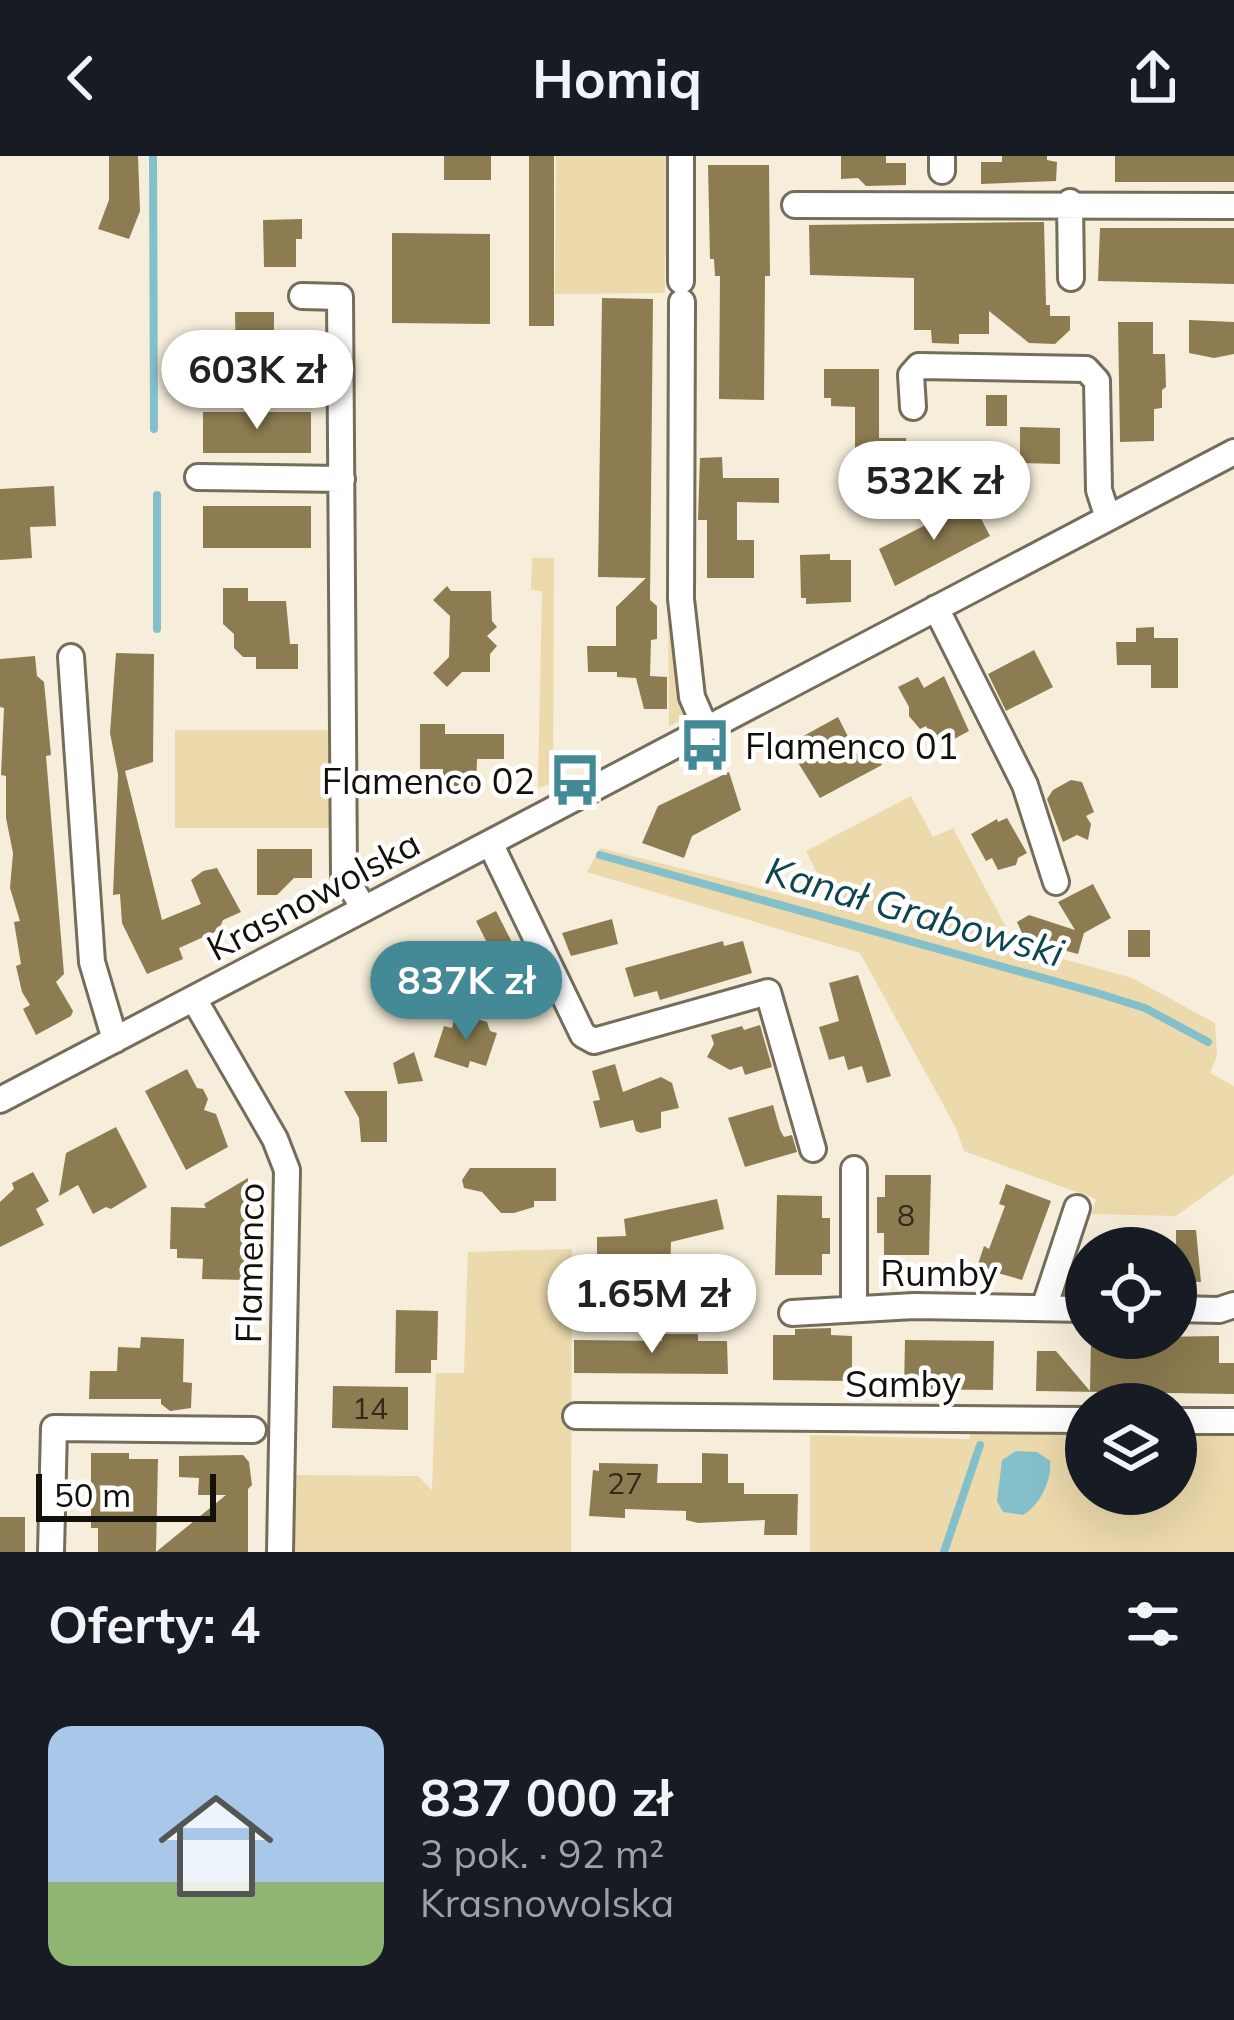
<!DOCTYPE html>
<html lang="pl">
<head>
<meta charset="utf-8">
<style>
	body { margin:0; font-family:Mulish,sans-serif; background:#242831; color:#f1f3f6; height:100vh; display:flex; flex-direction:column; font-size:45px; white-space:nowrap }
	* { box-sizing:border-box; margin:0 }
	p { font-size:39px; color:#9ea1a6 }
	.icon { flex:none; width:66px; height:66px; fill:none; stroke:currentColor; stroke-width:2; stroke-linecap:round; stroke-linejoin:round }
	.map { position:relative; height:1396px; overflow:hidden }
	.details { display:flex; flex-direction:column; background:#171b24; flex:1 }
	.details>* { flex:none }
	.buttons { position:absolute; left:1065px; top:1071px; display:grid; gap:24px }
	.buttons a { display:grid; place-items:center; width:132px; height:132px; border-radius:50%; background:#171b24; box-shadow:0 12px 48px #0002; font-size:60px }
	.scale { position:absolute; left:36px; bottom:30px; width:180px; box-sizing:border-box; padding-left:12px; border:6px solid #13100a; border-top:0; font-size:33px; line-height:42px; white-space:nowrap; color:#13100a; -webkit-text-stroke:9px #fff; paint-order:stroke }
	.price { position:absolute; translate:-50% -102px; padding:0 27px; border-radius:42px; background:#fff; color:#222; font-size:39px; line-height:78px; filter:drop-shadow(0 3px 6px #0008) }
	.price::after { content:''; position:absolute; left:50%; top:72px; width:36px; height:27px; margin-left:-18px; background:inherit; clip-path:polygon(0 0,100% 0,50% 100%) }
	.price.on { background:#448a96; color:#fff }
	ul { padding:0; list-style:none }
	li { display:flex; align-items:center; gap:36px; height:300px; padding:0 48px }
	li span { display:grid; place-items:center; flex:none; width:336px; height:240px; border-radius:24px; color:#555 }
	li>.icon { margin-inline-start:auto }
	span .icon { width:144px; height:144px; fill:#fffc; stroke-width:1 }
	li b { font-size:51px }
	h2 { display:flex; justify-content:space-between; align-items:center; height:144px; padding:0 48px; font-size:51px }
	header { display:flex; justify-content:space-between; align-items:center; height:156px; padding:0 48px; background:#171b24; font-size:54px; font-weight:700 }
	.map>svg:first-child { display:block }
	.green { fill:#ecd9ac }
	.water { fill:#84c0cb }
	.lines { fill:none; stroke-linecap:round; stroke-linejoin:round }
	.stream { stroke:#84c0cb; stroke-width:8 }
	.building { fill:#8d7c51 }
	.minor-casing { stroke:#746d5b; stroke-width:30 }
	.minor { stroke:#fff; stroke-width:24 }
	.labels { text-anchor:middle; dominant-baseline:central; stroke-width:9; stroke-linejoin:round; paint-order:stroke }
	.number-label { font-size:30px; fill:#322b1c }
	.poi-label { font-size:36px; fill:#13100a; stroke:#fff; text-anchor:start }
	.street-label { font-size:36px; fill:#13100a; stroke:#fff }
	.water-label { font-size:39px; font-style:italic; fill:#0f464e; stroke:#fff }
</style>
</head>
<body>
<header><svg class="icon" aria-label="back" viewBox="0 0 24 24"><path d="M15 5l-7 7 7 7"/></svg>Homiq<svg class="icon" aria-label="share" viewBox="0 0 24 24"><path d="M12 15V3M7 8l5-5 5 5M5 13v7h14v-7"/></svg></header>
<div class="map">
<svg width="1234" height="1396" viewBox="0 0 1234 1396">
	<rect width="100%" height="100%" fill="#f6eeda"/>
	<path class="green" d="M556 0H670L671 100H665V137L555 138Z
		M532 402H554L553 627 538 632 542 435 531 434Z
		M668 438H672L685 561 669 571Z
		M175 574H333L334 672H175Z
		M911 640 933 681 953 672 1016 790 1132 822 1215 867 1217 900 1210 917 1234 930V1018L1176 1060 1092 1058 1096 1043 964 995 956 972 860 797 587 716 600 692 834 751 806 695Z
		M572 1093 571 1396H290L291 1319 418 1320 432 1334 436 1217H464L468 1096Z
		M973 1272 1086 1273V1338H1176V1273H1234V1396H810V1279L969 1283Z"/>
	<path class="water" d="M1016 1295 1037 1296 1050 1305C1052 1324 1040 1349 1023 1359L1003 1356 997 1345 1002 1304Z"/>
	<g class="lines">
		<path class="stream" d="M153 0 154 273
			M157 339V473
			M600 699 1097 837 1145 852 1208 886
			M944 1396 980 1289"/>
	</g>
	<path class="building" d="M109 0H138L140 55 129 83 98 73 109 44Z
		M444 0H491V24H444Z
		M529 0H554V170H529Z
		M841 0H886V7H906V29L866 30 858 22 841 23Z
		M1002 0H1047V4L1057 6 1056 25 981 28V6H1002Z
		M1115 0H1234V26H1115Z
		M708 9H769L770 120H765L764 244 719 243 720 120H715L714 103H710Z
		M302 63V83H296V111H264L263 64Z
		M1044 66 1046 149H1050V160H1070V174L1055 188 1029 187 989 155V178H959V188L932 187 931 174H914V122L810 119 809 69Z
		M1100 72H1234V128L1098 125Z
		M392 77 490 78V168L392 167Z
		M602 142 653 143 650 444 657 450V483L651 484 650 520 667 521V553H644L636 522 617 521V516H588L587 490H616V451L646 422 598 421Z
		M235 156H274V176H267V204H236Z
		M1189 164 1234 166V198L1214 202 1189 197Z
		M1118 166H1153V198H1165L1166 231 1162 234V252L1154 253V285L1120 286Z
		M824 213H879V282H906V312H891V317H871V305H855V251L831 250V242H824Z
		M986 239H1007V270H986Z
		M203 256H311V297H203Z
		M1020 271 1060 272V308L1020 307Z
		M722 301 723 322H779V347L737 346V384H754V422H707V364H698L700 302Z
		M54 330 56 370 30 371 32 402 0 404V333Z
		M972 345 990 380 895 430 879 393Z
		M203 350H311V392H203Z
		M830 398V404H851V446L806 448V442H801L800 399Z
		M447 430 451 435H491L492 465 497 471 487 480 497 490 490 498V516H462L447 531 433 517 449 501 450 460 433 444Z
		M223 432H248V445H286L290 488H298V513H256V501H243L234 492V478L223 468Z
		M1154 471V482H1178V532H1151V509H1117L1116 486H1136V472Z
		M1034 494 1053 531 1006 555 988 518Z
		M116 497 154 498 153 606 125 615 162 764 201 748 191 724 203 715 217 712 241 756 223 764 219 774 179 792 183 803 147 818 122 767 120 738 113 739 118 618 110 577Z
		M35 500 37 520 44 526 51 599 46 600 64 818 56 826 73 855 71 860 36 879 23 853 30 849 22 836 16 810 21 808 14 766 20 765 10 732 13 697 6 662V620L1 619 4 552 0 551V503Z
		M944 520 969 575 954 583 941 579 933 583 926 570 920 573 909 560V551L898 531 918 521 924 532Z
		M838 561 857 598 872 590 882 609 820 642 787 589Z
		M420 568H445V578H504V603H477L476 630H443V613H420Z
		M729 616 741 654 692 680 684 702 642 687 658 650Z
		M1071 624 1082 626 1094 656 1086 660 1091 668 1088 684 1077 679 1063 686 1047 643 1053 634Z
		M1007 662 1027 697 1018 702 1016 709 998 714 992 702 986 705 971 678 997 663 998 666Z
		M257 693H312V722H294L277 739H257Z
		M1093 728 1111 762 1084 777 1078 798 1025 784 1017 766 1029 759 1075 774 1058 746Z
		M496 755 526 814 506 824 476 765Z
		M612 763 618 788 571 800 562 777Z
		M1128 774H1150V801H1128Z
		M723 785 724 790 743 785 752 817 660 844 657 835 634 841 625 812Z
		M858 819 891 920 867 927 862 910 848 914 844 900 829 904 819 871 839 865 829 827Z
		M464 859 487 866 490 875 497 877 486 910 470 905 468 912 434 901 444 870 452 872 454 864 461 866Z
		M760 869 772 911 745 919 742 910 730 914 707 901 714 888 711 879 742 870 744 874Z
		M414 896 423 925 398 928 393 907Z
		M615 908 623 936 661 921 672 927 679 952 661 956V972L641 977 636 975 633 964 600 972 593 945 600 944 592 915Z
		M187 913 197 932 203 933 208 943 204 954 216 958 228 991 186 1014 145 935Z
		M344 935H387V986H361L359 962Z
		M773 949 780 974 784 981 792 979 797 996 745 1011 728 962Z
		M116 971 147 1031 111 1053 106 1051 93 1058 78 1029 59 1040 66 997Z
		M556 1012V1045H534V1051L514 1057H501L482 1036 464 1032 462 1024 470 1012Z
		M33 1016 49 1045 36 1053 44 1069 0 1091V1046L14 1033 12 1027Z
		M885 1019H931L929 1099H884V1077H877V1041H885Z
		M248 1022 246 1124 202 1123 203 1103 177 1102V1093H170L171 1051 206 1052 204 1048Z
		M1006 1028 1051 1045 1022 1124 977 1111 984 1090 989 1093 1005 1050 999 1048Z
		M777 1039 822 1040V1062H830V1098H822V1119H775Z
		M717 1043 724 1073 671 1086 670 1119H664V1126H597V1081L626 1080 624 1063Z
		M1176 1074H1196L1201 1126 1176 1125Z
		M396 1154 438 1155 437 1204H431V1217H395Z
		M831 1172V1179L852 1180V1225L773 1224V1179H795V1173Z
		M662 1178H698V1185H727L728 1218 574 1217V1184L662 1185Z
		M1219 1180V1207H1234V1238L1036 1235 1037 1195H1056L1090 1235 1091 1182Z
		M141 1181 184 1183 183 1226 192 1227 191 1252 170 1255 161 1248V1243H89L90 1215H117L118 1191 140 1192Z
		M905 1184 994 1185 993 1234 904 1233Z
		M333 1230 408 1231V1274L332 1272Z
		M91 1297H129V1303H158L156 1396H98V1372H91Z
		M702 1297 728 1298V1327H744V1338H798L797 1379H764L765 1364 698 1367 686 1364V1355L625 1353V1362L589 1360 593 1314 599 1315V1307L658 1308 657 1327H702Z
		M243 1299 249 1306 252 1329 248 1333V1396H156L226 1339H198L199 1322 179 1321V1300Z
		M0 1361H25V1396H0Z"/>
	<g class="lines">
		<g class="minor-casing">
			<path id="minor" d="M942 0V15
				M1070 46 1071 122
				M795 49 1234 50
				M681 125V0
				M302 140 340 141 344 719 364 753
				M682 146 681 443 692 541 706 573
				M913 251 911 219 919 210 1086 213 1097 225 1099 334 1108 362
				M198 321 342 323
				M936 452 1025 629 1056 726
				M71 501 92 806 115 884
				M490 687 583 879 594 885 768 836 813 993
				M194 843 275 983 287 1014 280 1396
				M0 944 1234 296
				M854 1152V1013
				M1044 1152 1077 1052
				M1176 1153 1219 1154 1234 1149
				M792 1157 914 1150 1086 1153
				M576 1260 1086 1264
				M1176 1265H1234
				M51 1396 54 1272 253 1274"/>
		</g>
		<use href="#minor" class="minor"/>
	</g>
	<defs>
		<g id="bus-bare" transform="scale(4.14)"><path d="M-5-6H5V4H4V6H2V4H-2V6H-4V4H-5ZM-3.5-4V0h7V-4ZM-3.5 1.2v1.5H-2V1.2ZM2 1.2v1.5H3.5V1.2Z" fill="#448a96" stroke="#fff" stroke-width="2.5" paint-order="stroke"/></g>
	</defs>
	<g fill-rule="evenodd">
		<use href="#bus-bare" x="705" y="589"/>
		<use href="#bus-bare" x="575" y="624"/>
	</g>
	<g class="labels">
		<g class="number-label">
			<text x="906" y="1059">8</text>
			<text x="370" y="1252">14</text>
			<text x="625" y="1327">27</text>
		</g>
		<g class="poi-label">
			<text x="745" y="589">Flamenco 01</text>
			<text x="535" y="624" text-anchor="end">Flamenco 02</text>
		</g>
		<g class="street-label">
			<text transform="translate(313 739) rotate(-28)">Krasnowolska</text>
			<text transform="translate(249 1107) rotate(-89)">Flamenco</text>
			<text x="939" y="1116">Rumby</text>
			<text x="903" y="1227">Samby</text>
		</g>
		<g class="water-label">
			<text transform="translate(915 755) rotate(16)">Kanał Grabowski</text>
		</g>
	</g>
</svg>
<div class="buttons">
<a><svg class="icon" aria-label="locate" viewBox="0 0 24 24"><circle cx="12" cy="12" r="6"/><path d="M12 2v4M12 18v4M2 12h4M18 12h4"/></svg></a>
<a><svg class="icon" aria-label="layers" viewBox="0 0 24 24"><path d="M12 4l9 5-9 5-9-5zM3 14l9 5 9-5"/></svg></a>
</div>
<div class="scale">50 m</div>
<b class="price" style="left:257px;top:276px">603K zł</b>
<b class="price" style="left:934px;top:387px">532K zł</b>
<b class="price on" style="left:466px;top:887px">837K zł</b>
<b class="price" style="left:652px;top:1200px">1.65M zł</b>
</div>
<section class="details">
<h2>Oferty: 4<svg class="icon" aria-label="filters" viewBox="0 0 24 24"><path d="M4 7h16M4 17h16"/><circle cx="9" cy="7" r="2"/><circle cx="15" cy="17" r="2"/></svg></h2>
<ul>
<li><span style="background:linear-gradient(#a9c7e8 65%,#8fb573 0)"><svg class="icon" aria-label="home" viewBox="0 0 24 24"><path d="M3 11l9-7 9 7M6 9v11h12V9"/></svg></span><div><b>837 000 zł</b><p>3 pok. · 92 m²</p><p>Krasnowolska</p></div></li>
</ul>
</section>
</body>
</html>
